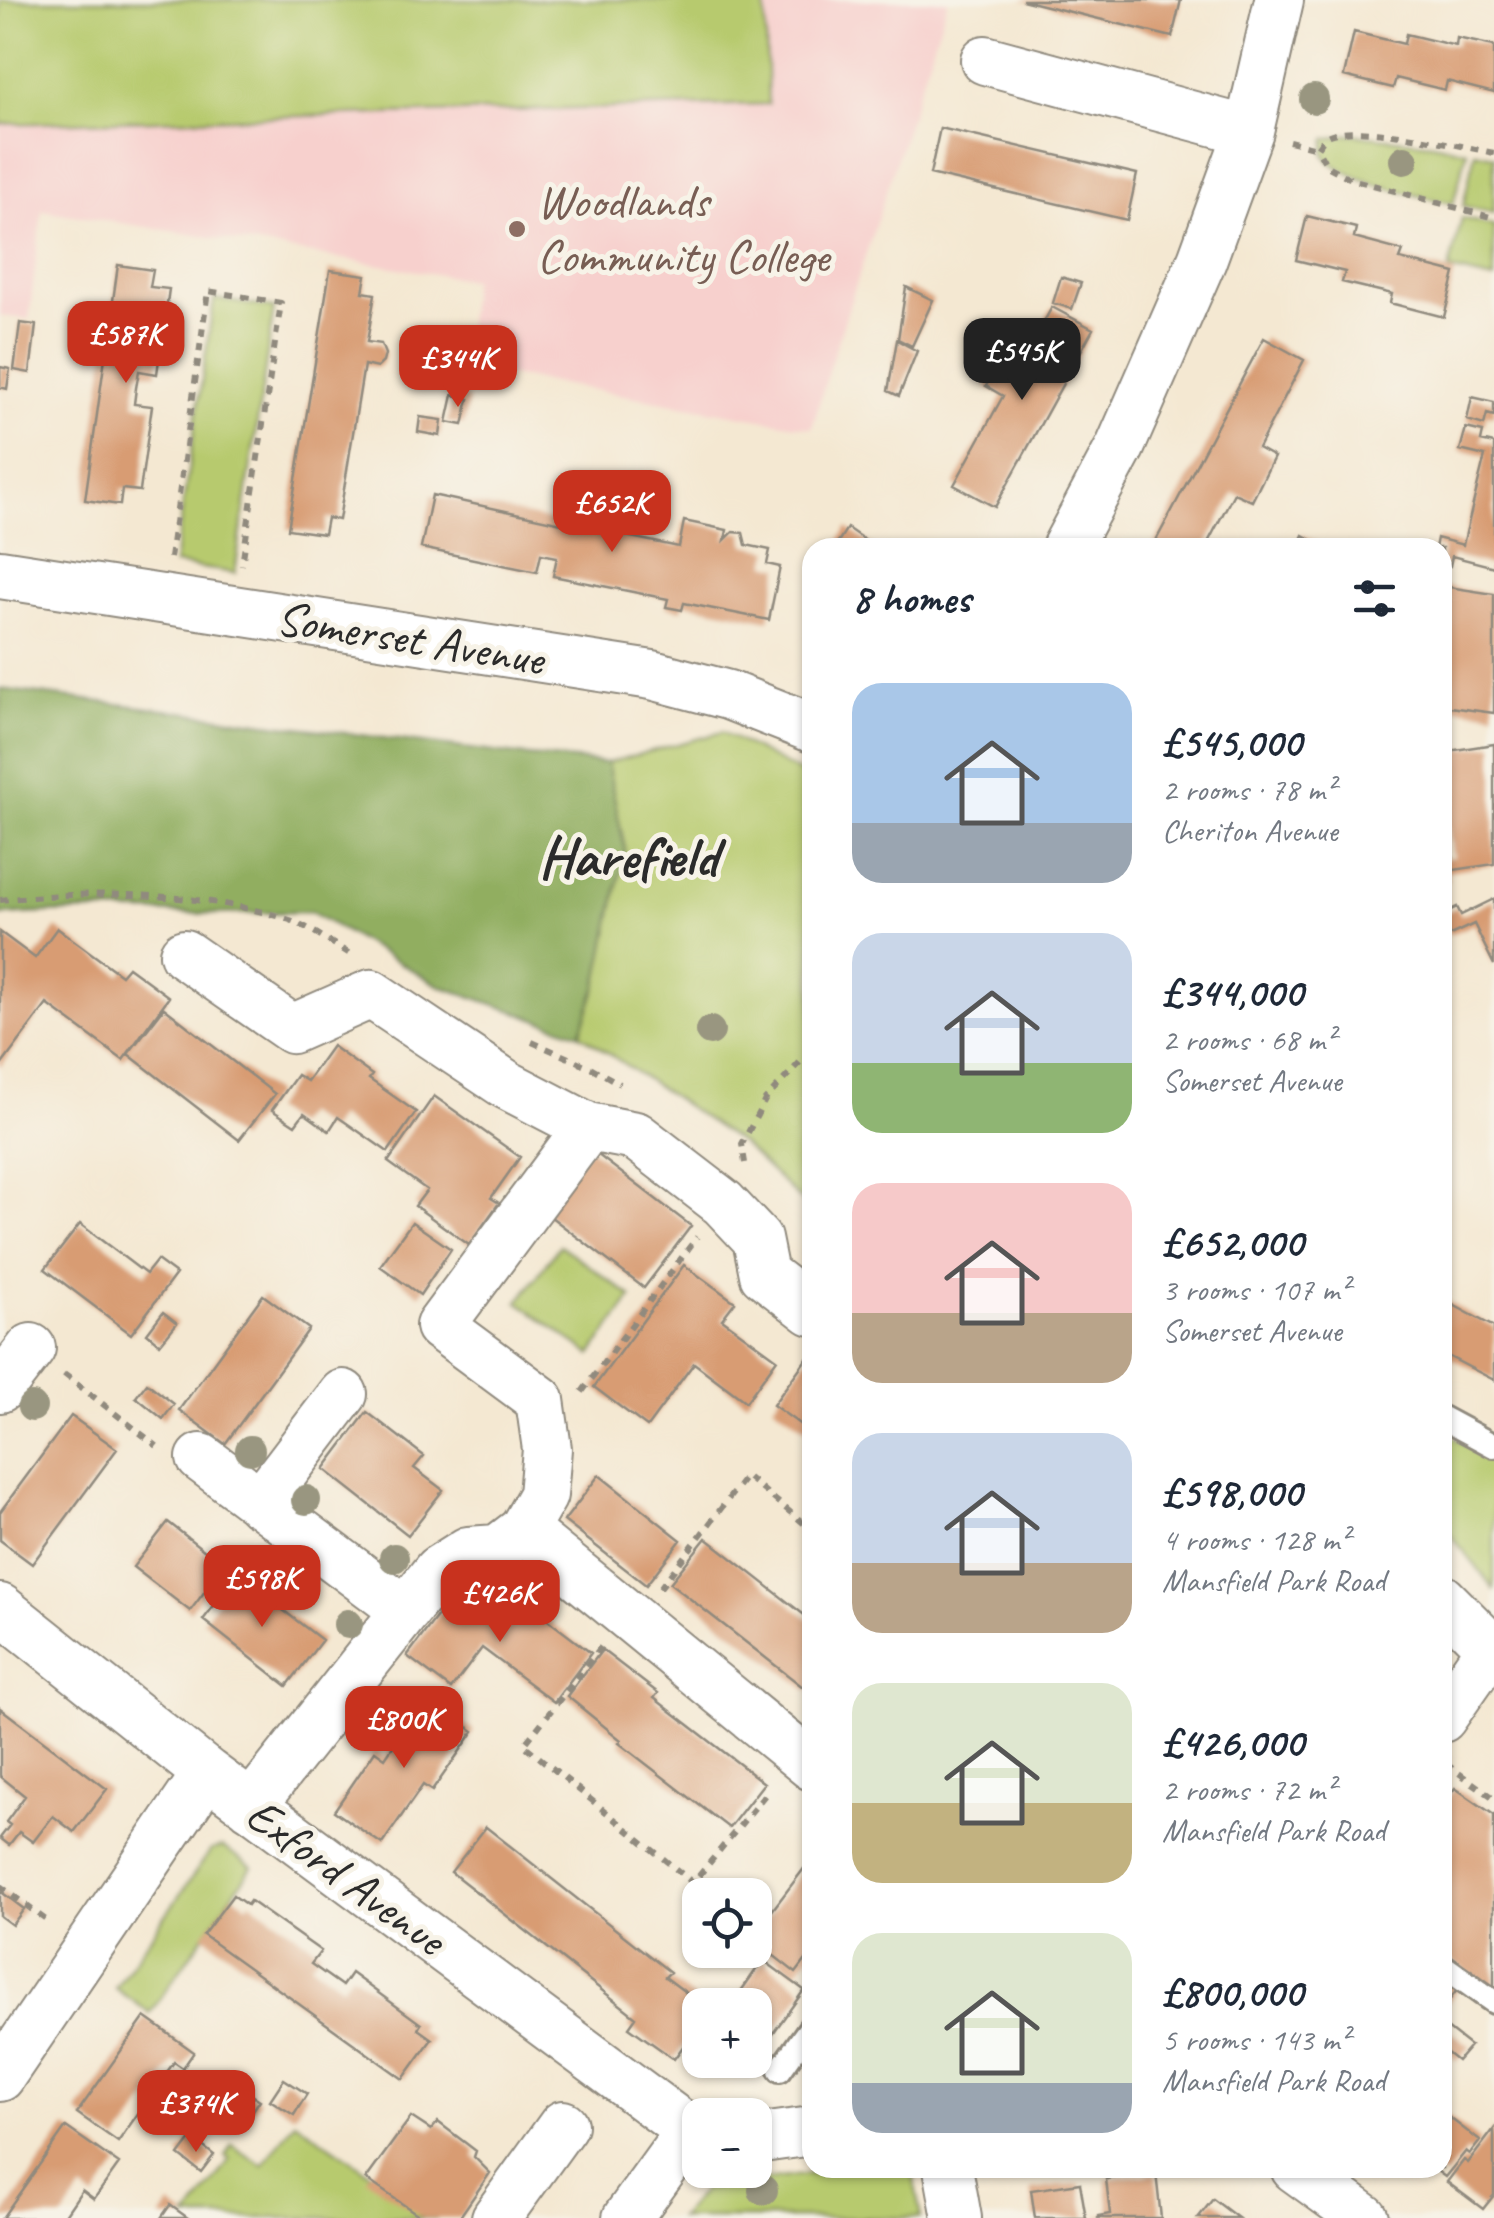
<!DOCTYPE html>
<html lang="en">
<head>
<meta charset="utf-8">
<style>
	body { margin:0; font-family:Caveat,sans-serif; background:#f6f6f7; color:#1f2937; height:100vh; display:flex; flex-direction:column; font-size:38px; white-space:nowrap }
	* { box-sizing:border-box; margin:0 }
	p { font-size:32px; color:#747a83 }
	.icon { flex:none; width:55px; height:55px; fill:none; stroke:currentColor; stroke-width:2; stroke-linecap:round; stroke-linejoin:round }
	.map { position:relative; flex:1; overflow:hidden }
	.drawer { position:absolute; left:802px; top:538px; width:650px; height:1640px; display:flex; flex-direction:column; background:#fff; border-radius:30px; box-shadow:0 2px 8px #0004 }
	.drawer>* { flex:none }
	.buttons { position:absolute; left:682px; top:1878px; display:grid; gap:20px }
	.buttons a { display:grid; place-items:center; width:90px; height:90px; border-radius:20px; background:#fff; box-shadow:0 2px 8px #0004; font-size:50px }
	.price { position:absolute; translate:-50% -85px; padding:0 22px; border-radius:20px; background:#c8321e; color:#fff; font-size:32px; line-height:65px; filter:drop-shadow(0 2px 5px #0008) }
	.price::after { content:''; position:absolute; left:50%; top:60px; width:30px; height:22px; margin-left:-15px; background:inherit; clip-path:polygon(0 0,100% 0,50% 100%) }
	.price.current { background:#222; color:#fff }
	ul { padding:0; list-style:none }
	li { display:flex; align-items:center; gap:30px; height:250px; padding:0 50px }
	li span { display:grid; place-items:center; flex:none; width:280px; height:200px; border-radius:30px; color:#555 }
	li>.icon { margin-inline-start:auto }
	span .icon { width:120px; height:120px; fill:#fffc; stroke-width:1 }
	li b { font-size:42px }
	h2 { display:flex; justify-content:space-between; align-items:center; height:120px; padding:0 50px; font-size:42px }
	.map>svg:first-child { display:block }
	.built { fill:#f7d0cd }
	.green { fill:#b7ca6e; stroke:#717a4c; stroke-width:2.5 }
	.forest { fill:#91ae61; stroke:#5e6c46; stroke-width:2.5 }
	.building { fill:#d89c73 }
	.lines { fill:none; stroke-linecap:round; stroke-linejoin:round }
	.service-casing { stroke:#908a7e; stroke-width:28 }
	.minor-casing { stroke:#908a7e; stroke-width:52 }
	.path { stroke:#908a7e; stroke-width:6; stroke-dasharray:8 8; stroke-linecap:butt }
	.service { stroke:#fff; stroke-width:22 }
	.minor { stroke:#fff; stroke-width:48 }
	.tree { fill:#999680 }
	.education-dot { fill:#8d6e63; stroke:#f7f3e8; stroke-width:4 }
	.labels { text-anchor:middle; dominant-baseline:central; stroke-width:10; stroke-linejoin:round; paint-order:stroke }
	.education-label { font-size:48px; fill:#785e54; stroke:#f7f3e8; text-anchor:start }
	.street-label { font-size:48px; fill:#2b2b2b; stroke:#f7f3e8 }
	.district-label { font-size:58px; font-weight:bold; fill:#2b2b2b; stroke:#f7f3e8 }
</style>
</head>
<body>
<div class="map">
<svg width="1494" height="2218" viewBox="0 0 1494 2218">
	<rect width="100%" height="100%" fill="#f7f3e8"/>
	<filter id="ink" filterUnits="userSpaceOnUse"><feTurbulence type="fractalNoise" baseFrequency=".01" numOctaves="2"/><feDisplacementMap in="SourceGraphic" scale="20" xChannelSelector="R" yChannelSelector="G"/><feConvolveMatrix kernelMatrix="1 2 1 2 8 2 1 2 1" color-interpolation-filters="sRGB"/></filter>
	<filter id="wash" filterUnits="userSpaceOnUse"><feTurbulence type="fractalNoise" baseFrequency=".0048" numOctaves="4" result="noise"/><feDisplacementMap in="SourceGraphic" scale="40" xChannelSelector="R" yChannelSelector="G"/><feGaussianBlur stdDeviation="2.25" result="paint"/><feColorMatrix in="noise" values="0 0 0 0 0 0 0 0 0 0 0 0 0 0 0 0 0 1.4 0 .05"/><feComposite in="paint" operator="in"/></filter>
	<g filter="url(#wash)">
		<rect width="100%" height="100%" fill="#f4e8d2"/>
		<path class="built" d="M0 0H948L831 362 812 428 462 367 472 280 42 210 29 319 0 316Z"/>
		<path class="green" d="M0 0H765L768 104 0 124Z
			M1350 134 1433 143 1467 151 1453 204C1422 196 1340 181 1324 154L1326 139Z
			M1475 152 1494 156V213L1463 206Z
			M1462 218 1494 226V280L1449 270Z
			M214 299 274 308 235 573 174 564Z
			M722 732 812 779V1211L742 1144 580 1034 597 986 625 849 607 763Z
			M560 1245 632 1297 591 1355 518 1302Z
			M1442 1431 1494 1459V1589L1443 1525Z
			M223 1847 252 1867 150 2013 115 1988 211 1850Z
			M295 2121 434 2218H188L230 2160 225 2156 232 2145 263 2166Z
			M850 2168H912L921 2218H679L704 2189Z"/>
		<path class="forest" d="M0 689 518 755 607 763 625 850 597 986 580 1034 440 986 311 912 215 914 94 911 0 915Z"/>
		<g id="blocks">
			<path class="building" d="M1022 0H1181L1172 37Z
				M1354 32 1404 44 1406 34 1456 46 1457 38 1494 46V93L1447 81 1445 90 1396 78 1393 88 1344 76Z
				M940 128 1137 174 1127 220 930 174Z
				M1307 216 1356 228 1354 238 1403 251 1400 259 1455 273 1444 317 1390 303 1392 294 1342 282 1345 272 1296 260Z
				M118 265 153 270 150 287 169 289 157 374 139 371 136 388 134 404 152 406 140 491 122 489 120 505 85 500Z
				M330 270 366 275 363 292 375 294 367 342 381 344 385 354 383 362 377 368 364 365 339 520 327 518 324 534 288 529Z
				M1061 277 1081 283 1072 309 1053 303Z
				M906 287 933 300 912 346 898 339Z
				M1052 307 1093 329 995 507 954 485 1003 396 986 386 998 365 995 363 1007 340 1028 351Z
				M20 323 36 325 30 373 14 370Z
				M1264 338 1304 360 1258 448 1274 457 1252 501 1234 493 1205 548H1152Z
				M897 340 917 351 899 396 888 391Z
				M0 367 10 369 7 389 0 387Z
				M453 395 469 399 463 425 447 422Z
				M1472 397 1494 402V416L1487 414 1484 425 1467 420Z
				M420 417 442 420 440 436 418 432Z
				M1466 428 1483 432 1481 441 1494 444V567L1452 556 1450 566 1442 564V548H1435L1437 538 1463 545 1474 500 1485 456 1460 450Z
				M432 495 566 524 569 506 609 514 606 532 679 547 684 521 727 530 725 540 733 532 743 533 746 545 770 550 767 564 780 567 769 620 684 603 682 610 666 607 668 599 553 576 557 557 541 554 537 572 421 548Z
				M847 528 876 548H834Z
				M1303 535 1327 548H1297Z
				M1442 586 1494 594V713L1442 706V656L1450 601 1442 600Z
				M1494 744V864L1447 871 1449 881 1442 882V858L1453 857 1442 790V752Z
				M1494 899V965L1474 924 1450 935 1442 920V914L1457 907 1461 915Z
				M57 928 121 975 128 967 169 997 123 1060 47 1004 0 1067V932L35 958Z
				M164 1008 275 1094 239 1140 128 1054Z
				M332 1046 372 1075 369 1079 416 1112 388 1152 338 1117 329 1131 304 1113 295 1125 272 1110 297 1075 307 1081Z
				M434 1096 520 1157 491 1198 499 1203 469 1245 415 1206 427 1190 388 1162Z
				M589 1148 691 1226 644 1288 542 1210Z
				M412 1222 451 1249 420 1295 380 1266Z
				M80 1224 146 1274 157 1260 176 1274 131 1334 45 1269Z
				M684 1265 735 1302 722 1319 777 1359 746 1402 694 1363 647 1427 594 1387Z
				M263 1295 309 1329 225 1444 179 1410Z
				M1442 1299 1494 1327V1380L1442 1353Z
				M163 1312 177 1323 160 1344 147 1333Z
				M807 1358 812 1362V1433L773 1405Z
				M147 1383 174 1404 163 1419 136 1397Z
				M367 1412 424 1456 414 1468 443 1490 408 1535 324 1469Z
				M71 1416 117 1449 32 1564 0 1540V1512Z
				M599 1475 681 1540 646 1585 564 1521Z
				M168 1522 224 1566 190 1611 133 1567Z
				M706 1538 812 1621V1686L808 1691 670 1583Z
				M237 1575 322 1640 287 1686 203 1620Z
				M474 1593 504 1617 519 1598 591 1653 554 1702 482 1648 451 1689 407 1656 447 1603 460 1612Z
				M602 1650 658 1693 654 1698 764 1783 729 1828 619 1743 621 1740 567 1696Z
				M426 1698 474 1731 432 1791 423 1785 382 1844 334 1811 375 1751 385 1758Z
				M0 1708 107 1789 74 1832 53 1816 33 1842 19 1832 9 1845 0 1838 10 1825 6 1822 25 1796 0 1776Z
				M1455 1788 1494 1815V1991L1442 1954V1805Z
				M486 1827 670 1972 665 1977 700 2003V2034L695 2030 674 2059 629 2027 636 2017 451 1872Z
				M812 1858V1952L796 1973 755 1941V1933Z
				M0 1891 24 1909 12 1925 0 1916Z
				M233 1895 247 1905 250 1901 321 1951 311 1964 342 1986 351 1973 421 2024 418 2029 432 2039 403 2079 203 1935Z
				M763 1960 804 1990 761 2050 755 2046V2005H731Z
				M1442 1973 1460 1986 1445 2006 1442 2004Z
				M145 2017 194 2052 183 2068 174 2062 118 2142 77 2113Z
				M1442 2024 1470 2046 1457 2061 1442 2049Z
				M284 2079 307 2094 294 2115 270 2100Z
				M241 2088 260 2100 245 2122 226 2109Z
				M1442 2112 1480 2141 1470 2154 1466 2151 1445 2177 1433 2168H1442Z
				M411 2117 431 2130 438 2122 476 2151 474 2157 490 2173 459 2218H423L366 2179Z
				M66 2127 119 2164 94 2199 82 2190 63 2218H2Z
				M1494 2129V2195L1483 2209 1447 2182 1464 2160 1468 2163Z
				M192 2138 214 2155 201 2172 179 2155Z
				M1156 2173 1161 2218H1098V2216L1110 2214 1106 2179Z
				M1080 2183 1086 2218H1035L1031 2190Z
				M1213 2199 1238 2218H1198Z
				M170 2205 188 2218H161Z"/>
		</g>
	</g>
	<g filter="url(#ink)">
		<use href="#blocks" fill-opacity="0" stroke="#908a7e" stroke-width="2.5"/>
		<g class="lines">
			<g class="service-casing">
				<path id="service" d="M1442 1418 1494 1446
					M1442 1965 1494 2002
					M780 2070 812 2025"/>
			</g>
			<g class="minor-casing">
				<path id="minor" d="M985 60 1249 131
					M1066 548 1120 447 1202 260 1249 131 1279 0
					M0 574 652 675 728 695 812 728
					M184 954 292 1029 371 994 507 1085 588 1127 636 1136 723 1203 757 1239 764 1274 812 1311
					M0 1388 31 1348
					M201 1458 406 1611
					M260 1503 343 1394
					M523 1530 812 1766
					M1442 1599 1494 1651
					M0 1608 207 1773 690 2131 700 2135
					M1442 1718 1490 1649
					M251 1806 438 1570 468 1551 498 1549 523 1530 543 1495 547 1449 540 1400 440 1326 588 1127
					M0 2077 207 1773
					M755 2139 812 2131
					M948 2168 957 2218
					M1295 2168 1364 2218
					M496 2218 563 2125
					M627 2218 690 2131"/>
			</g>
			<path class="path" d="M1289 141 1317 148
				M1494 153C1461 146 1355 121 1327 136 1324 138 1319 145 1317 148L1327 166 1351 179 1494 218
				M170 558 208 291 281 303 242 565
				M0 900C87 890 207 892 290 920 311 928 331 943 350 954
				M532 1042 592 1068 620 1084
				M745 1163 742 1144 765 1100 812 1049
				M64 1374 157 1446
				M582 1392 697 1237
				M660 1588 746 1476 812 1530
				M601 1647 524 1745 693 1883 769 1790
				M1446 1764 1494 1798
				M0 1886 50 1923"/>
			<use href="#service" class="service"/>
			<use href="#minor" class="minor"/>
		</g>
		<g class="tree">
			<circle cx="1314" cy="99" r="15"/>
			<circle cx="1404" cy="160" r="15"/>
			<circle cx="710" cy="1031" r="15"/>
			<circle cx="32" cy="1407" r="15"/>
			<circle cx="250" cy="1450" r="15"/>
			<circle cx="306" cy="1500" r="15"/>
			<circle cx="394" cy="1558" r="15"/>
			<circle cx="348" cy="1624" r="15"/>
			<circle cx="763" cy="2190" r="15"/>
		</g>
	</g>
	<circle class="education-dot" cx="517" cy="229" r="10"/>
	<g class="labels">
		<g class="education-label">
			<text x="537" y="201">Woodlands<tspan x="537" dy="55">Community College</tspan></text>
		</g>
		<g class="street-label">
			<text transform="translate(410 638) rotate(9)">Somerset Avenue</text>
			<text transform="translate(346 1876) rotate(36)">Exford Avenue</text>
		</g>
		<g class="district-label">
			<text x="628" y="856">Harefield</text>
		</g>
	</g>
</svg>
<div class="buttons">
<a><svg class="icon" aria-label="locate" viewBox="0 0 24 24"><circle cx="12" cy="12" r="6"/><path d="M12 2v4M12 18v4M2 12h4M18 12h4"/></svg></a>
<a>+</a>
<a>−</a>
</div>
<b class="price" style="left:126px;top:386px">£587K</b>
<b class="price current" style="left:1022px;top:403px">£545K</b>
<b class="price" style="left:458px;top:410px">£344K</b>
<b class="price" style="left:612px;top:555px">£652K</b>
<b class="price" style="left:262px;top:1630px">£598K</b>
<b class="price" style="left:500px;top:1645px">£426K</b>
<b class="price" style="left:404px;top:1771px">£800K</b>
<b class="price" style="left:196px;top:2155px">£374K</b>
<section class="drawer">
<h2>8 homes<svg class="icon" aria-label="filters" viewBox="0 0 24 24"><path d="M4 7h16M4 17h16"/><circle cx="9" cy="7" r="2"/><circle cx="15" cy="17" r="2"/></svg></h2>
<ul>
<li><span style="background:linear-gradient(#a9c7e8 70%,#9aa5b1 0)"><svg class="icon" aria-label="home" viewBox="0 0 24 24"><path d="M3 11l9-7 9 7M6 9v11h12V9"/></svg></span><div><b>£545,000</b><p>2 rooms · 78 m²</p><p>Cheriton Avenue</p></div></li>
<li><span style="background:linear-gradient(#c9d6e8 65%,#8fb573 0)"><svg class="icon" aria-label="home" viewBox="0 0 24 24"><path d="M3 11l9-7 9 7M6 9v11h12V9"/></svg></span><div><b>£344,000</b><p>2 rooms · 68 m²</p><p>Somerset Avenue</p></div></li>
<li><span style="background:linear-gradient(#f6c9c9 65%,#b9a48a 0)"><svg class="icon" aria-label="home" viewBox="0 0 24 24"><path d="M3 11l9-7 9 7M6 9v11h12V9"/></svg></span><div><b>£652,000</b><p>3 rooms · 107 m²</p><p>Somerset Avenue</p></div></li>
<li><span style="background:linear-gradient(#c9d6e8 65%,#b9a48a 0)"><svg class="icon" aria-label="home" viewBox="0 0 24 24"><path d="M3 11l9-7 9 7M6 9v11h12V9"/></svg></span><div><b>£598,000</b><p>4 rooms · 128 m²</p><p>Mansfield Park Road</p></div></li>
<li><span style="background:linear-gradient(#dfe7d0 60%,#c2b280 0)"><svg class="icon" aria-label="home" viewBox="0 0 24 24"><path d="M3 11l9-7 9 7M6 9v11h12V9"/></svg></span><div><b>£426,000</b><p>2 rooms · 72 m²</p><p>Mansfield Park Road</p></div></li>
<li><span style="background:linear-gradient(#dfe7d0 75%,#9aa5b1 0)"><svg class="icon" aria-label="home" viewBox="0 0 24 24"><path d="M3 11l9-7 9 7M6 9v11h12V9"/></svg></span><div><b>£800,000</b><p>5 rooms · 143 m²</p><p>Mansfield Park Road</p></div></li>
</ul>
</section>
</div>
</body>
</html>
